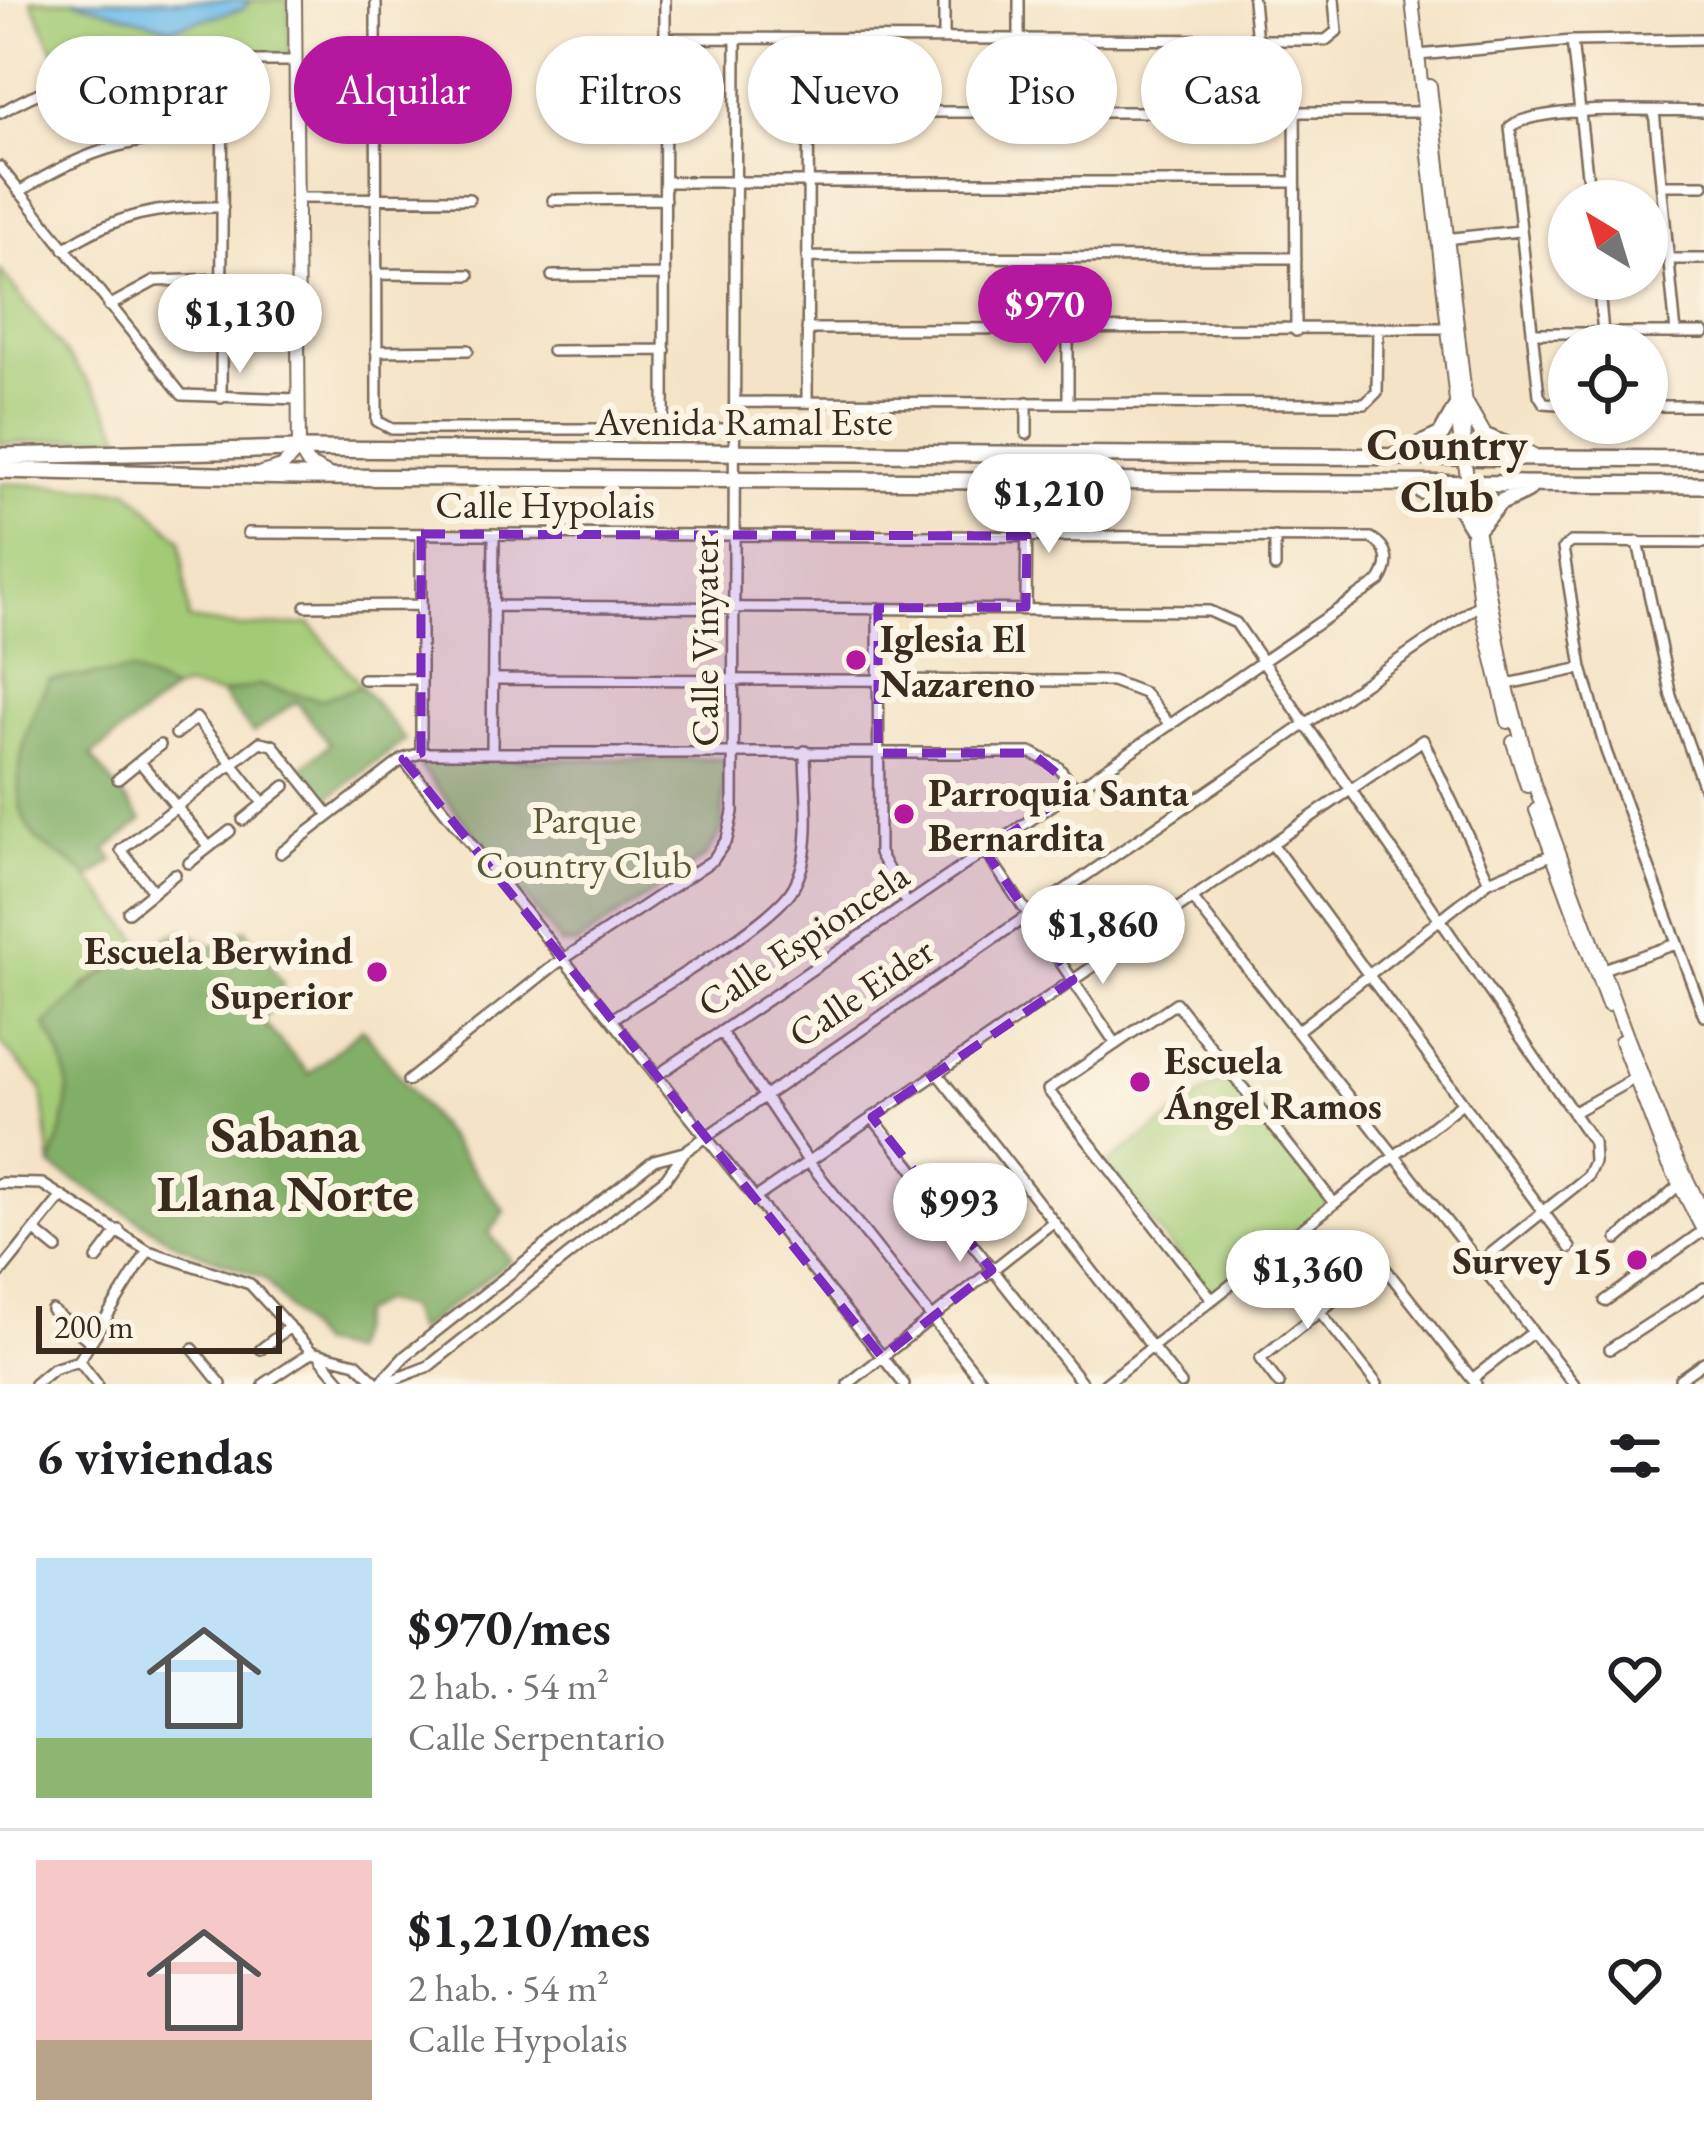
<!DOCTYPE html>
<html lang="es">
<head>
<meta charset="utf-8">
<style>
	body { margin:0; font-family:"EB Garamond",serif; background:#f2f2f2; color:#202124; height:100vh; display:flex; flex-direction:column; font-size:45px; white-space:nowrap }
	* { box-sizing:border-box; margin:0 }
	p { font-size:39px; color:#757577 }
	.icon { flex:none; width:66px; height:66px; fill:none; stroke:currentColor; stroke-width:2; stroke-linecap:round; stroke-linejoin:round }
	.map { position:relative; height:1384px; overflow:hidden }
	.details { display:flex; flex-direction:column; background:#fff; flex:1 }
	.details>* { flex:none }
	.guide { position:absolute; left:36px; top:36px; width:1632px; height:108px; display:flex; gap:24px }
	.needle { width:78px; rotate:322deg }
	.fabs { position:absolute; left:1548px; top:180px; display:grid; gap:24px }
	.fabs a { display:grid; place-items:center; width:120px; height:120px; border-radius:50%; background:#fff; box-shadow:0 3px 9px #0004; font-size:60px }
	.scale { position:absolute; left:36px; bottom:30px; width:246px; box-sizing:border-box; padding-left:12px; border:6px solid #3b2a1e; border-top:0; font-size:33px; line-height:42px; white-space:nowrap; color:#3b2a1e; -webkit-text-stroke:9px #fcf5e5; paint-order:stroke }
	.price { position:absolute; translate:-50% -102px; padding:0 27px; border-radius:42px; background:#fff; color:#222; font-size:39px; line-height:78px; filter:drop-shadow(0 3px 6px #0008) }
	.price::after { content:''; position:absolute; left:50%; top:72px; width:36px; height:27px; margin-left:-18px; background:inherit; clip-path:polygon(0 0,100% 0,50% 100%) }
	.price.active { background:#b5179e; color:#fff }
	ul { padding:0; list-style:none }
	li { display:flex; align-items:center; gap:36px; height:300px; padding:0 36px }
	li+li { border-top:3px solid #e0e0e0 }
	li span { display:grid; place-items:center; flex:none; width:336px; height:240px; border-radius:0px; color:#555 }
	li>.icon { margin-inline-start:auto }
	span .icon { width:144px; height:144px; fill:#fffc; stroke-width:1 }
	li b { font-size:51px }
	h2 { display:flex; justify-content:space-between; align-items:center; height:144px; padding:0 36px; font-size:51px }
	.chip { padding:0 42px; border-radius:54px; background:#fff; box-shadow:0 3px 9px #0004; font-size:42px; line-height:108px }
	.chip.active { background:#b5179e; color:#fff }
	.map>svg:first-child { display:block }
	.green { fill:#a3cb76; stroke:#6f7a4a; stroke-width:3 }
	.forest { fill:#82af67; stroke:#5e6c42; stroke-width:3 }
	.water { fill:#72bdeb; stroke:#567484; stroke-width:3 }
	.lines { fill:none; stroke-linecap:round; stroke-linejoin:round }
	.minor-casing { stroke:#7c6b59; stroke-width:14 }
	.tertiary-casing { stroke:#7c6b59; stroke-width:16 }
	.primary-casing { stroke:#7c6b59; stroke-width:20 }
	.minor { stroke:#fff; stroke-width:9 }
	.tertiary { stroke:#fff; stroke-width:12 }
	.primary { stroke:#fff; stroke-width:15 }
	.marked { fill:#7b2cbf; fill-opacity:0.2; stroke:#7b2cbf; stroke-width:9; stroke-dasharray:24 15; stroke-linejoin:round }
	.poi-dot { fill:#b5179e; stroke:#fcf5e5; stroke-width:4.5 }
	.labels { text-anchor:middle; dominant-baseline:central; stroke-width:12; stroke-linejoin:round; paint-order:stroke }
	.street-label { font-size:39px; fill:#3b2a1e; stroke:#fcf5e5 }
	.poi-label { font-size:39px; font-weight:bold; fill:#3b2a1e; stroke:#fcf5e5; text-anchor:start }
	.park-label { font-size:39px; fill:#5a5a38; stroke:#fcf5e5 }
	.quarter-label { font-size:45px; font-weight:bold; fill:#3b2a1e; stroke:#fcf5e5 }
	.district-label { font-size:51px; font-weight:bold; fill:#3b2a1e; stroke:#fcf5e5 }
</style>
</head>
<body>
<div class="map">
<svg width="1704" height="1384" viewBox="0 0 1704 1384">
	<rect width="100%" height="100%" fill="#fcf5e5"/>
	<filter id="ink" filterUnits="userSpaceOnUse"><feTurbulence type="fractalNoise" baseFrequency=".00833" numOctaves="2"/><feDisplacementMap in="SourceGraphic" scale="24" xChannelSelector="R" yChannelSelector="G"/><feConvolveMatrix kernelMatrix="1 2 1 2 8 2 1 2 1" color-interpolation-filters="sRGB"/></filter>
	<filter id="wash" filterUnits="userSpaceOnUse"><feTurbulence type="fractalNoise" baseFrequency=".004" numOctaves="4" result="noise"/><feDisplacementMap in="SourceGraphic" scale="48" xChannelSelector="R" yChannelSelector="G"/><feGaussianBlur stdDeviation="2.7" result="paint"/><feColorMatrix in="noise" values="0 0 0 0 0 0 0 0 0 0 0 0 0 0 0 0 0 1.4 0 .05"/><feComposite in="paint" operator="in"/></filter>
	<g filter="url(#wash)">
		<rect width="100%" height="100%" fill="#f4e3c6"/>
		<path class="green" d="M31 0H72L170 28 243 9 251 0H289L290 54 140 58 65 75Z
			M0 270 101 398 122 436 0 444Z
			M0 483 129 490 181 540 189 620 240 627 310 624 361 686 321 700 259 685 221 694 184 687 173 691 131 672 35 838 76 862 144 946 83 986 66 1058 71 1100 51 1166 42 1089 0 1042Z
			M427 759H726L722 831 705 857 575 945 562 944 420 766Z
			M1231 1073 1334 1203 1212 1299 1106 1165Z"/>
		<path class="forest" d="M131 671 173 691 91 756 142 820 106 850 114 861 89 878C74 860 53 855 37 839 0 799 27 722 49 680Z
			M259 685 320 700 361 686 405 740 326 800 299 770 330 744 296 701 253 733 221 694Z
			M246 929 283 984 263 1022 309 1074 362 1028 505 1211 489 1233 511 1260 416 1331 407 1308 381 1301 360 1314 349 1352 317 1344 264 1278 176 1244 51 1166C69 1106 80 1080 45 1025 87 982 129 952 184 930L213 947Z"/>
		<path class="water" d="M72 0H251L243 9 170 28Z"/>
	</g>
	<g filter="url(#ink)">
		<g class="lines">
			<g class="minor-casing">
				<path id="minor" d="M376 0 377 421 392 429H735
					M1019 0V40
					M1253 0 1257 42
					M665 38 1326 40 1337 31 1334 0
					M944 39V0
					M1572 41 1590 201
					M554 49 665 47
					M378 50 470 48
					M1418 55 1572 41 1704 39
					M1295 82 1296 331
					M1654 111 1676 333
					M808 112H1427
					M0 113C92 57 192 61 296 61
					M377 124H470
					M553 124H665
					M0 167 182 395 297 399
					M665 182H1295
					M1661 185H1704
					M19 192C93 145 137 137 223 134
					M298 198 469 199
					M553 200 665 199
					M1444 239 1519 231
					M64 249C116 214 160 206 223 207
					M807 257 1296 258
					M1669 259H1704
					M376 274 469 275
					M552 276 665 275
					M1598 279 1603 333
					M109 306 155 281 221 279
					M807 329 1450 328
					M1068 331V402
					M1532 333H1704
					M376 351 468 350
					M552 351 665 350
					M221 398 223 61
					M807 401 809 40
					M735 402 1365 404 1377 392 1378 332
					M1569 405 1544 403 1539 395 1510 127C1538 104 1664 111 1704 111
					M1647 406H1704
					M664 428 665 0
					M1027 434V402
					M248 533 1371 538C1389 548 1391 564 1380 581L659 1074
					M1275 537V567
					M1638 542 1671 696 1704 788
					M1704 543 1571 542 1563 548 1582 668 1606 751 1704 1016
					M306 606 421 605
					M495 606 1209 611 1236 623 1593 1142 1594 1162 1587 1177 1479 1263
					M1026 607 1027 505
					M878 608 879 853 907 904
					M363 679H420
					M494 679 1112 681 1144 693 1170 725
					M1503 685 1582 668
					M176 734 196 718 263 803
					M492 750 494 534
					M421 753V534
					M403 759 904 1384
					M140 762 209 847
					M118 779 160 745
					M243 820 285 786
					M1272 844 1570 1248
					M985 851 1116 1044
					M281 853 403 759 421 753H1032L1058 767 1076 789
					M189 863 230 831
					M153 891 121 850 260 742 273 745 329 815
					M1192 898 1574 1384
					M128 912 175 874
					M1600 970 1676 944
					M614 1018C653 991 773 924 793 888 815 851 805 793 805 751
					M1297 1031 1489 881 1551 855
					M721 1032 808 1161 984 1384
					M937 1073 1181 1384
					M408 1081 556 964 713 860 727 839 733 812 736 40
					M1574 1112 1637 1077
					M872 1117 1083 1384
					M0 1183 42 1184 148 1251 250 1284 312 1352 356 1363 378 1384
					M757 1197 1423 740 1489 881
					M35 1231 57 1249
					M1618 1239 1679 1185
					M1273 1252 1377 1384
					M97 1259 119 1230
					M0 1273 62 1196
					M1212 1299 1048 1090 1176 1003 1334 1203
					M1605 1301 1703 1231
					M52 1310 91 1342
					M193 1349 221 1384
					M261 1349 290 1327
					M1610 1349 1704 1288
					M321 1358 343 1384
					M79 1361 97 1384
					M1472 1379 1533 1332
					M1680 1379 1704 1362
					M385 1383 429 1366 666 1178 683 1154
					M35 1384 53 1369 79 1361 148 1251
					M264 1384 312 1352
					M379 1384 405 1356 654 1160 684 1152 1483 602
					M848 1384 1053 1222
					M1105 1384 1462 1103
					M1279 1384 1260 1359 1381 1263 1476 1384"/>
			</g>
			<g class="tertiary-casing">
				<path id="tertiary" d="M295 0 299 449
					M1412 0 1460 438 1506 684 1534 784 1625 1031 1666 1137 1704 1214
					M1430 86 1466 405 1464 447
					M299 449 308 464 328 474
					M261 473 282 467 299 449
					M1472 537 1480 604 1508 722
					M1513 742 1527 786
					M1536 810 1608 1005
					M1621 1041 1667 1160 1704 1232"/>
			</g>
			<g class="primary-casing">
				<path id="primary" d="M1466 405 1484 436 1529 454
					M1398 455 1441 435 1457 406
					M0 456 299 449 1704 459
					M0 470 299 477 1704 485
					M1422 491 1457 503 1472 527
					M1479 526 1499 503 1528 490"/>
			</g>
			<use href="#minor" class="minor"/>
			<use href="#tertiary" class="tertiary"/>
			<use href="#primary" class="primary"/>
		</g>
	</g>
	<path class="marked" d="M421 534 1027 536 1026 607 878 608V753H1032L1076 789 985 851 1073 980 872 1117 992 1270 882 1357 403 759 421 753Z"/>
	<g class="poi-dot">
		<circle cx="856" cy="660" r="12"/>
		<circle cx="904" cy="814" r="12"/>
		<circle cx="377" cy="972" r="12"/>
		<circle cx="1140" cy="1082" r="12"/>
		<circle cx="1637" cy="1260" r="12"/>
	</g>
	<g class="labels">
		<g class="street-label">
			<text x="744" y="421">Avenida Ramal Este</text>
			<text x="545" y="504">Calle Hypolais</text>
			<text transform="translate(704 641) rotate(-90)">Calle Vinyater</text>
			<text transform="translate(803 939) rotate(-34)">Calle Espioncela</text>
			<text transform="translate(861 992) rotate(-34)">Calle Eider</text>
		</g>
		<g class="poi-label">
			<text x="880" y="638">Iglesia El<tspan x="880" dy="45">Nazareno</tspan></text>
			<text x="928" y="792">Parroquia Santa<tspan x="928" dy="45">Bernardita</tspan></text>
			<text x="353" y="950" text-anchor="end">Escuela Berwind<tspan x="353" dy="45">Superior</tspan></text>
			<text x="1164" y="1060">Escuela<tspan x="1164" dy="45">Ángel Ramos</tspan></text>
			<text x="1613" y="1260" text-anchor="end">Survey 15</text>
		</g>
		<g class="park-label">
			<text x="584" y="819">Parque<tspan x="584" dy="45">Country Club</tspan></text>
		</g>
		<g class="quarter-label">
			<text x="1447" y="444">Country<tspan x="1447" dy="52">Club</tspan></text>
		</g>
		<g class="district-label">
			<text x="285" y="1134">Sabana<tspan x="285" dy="59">Llana Norte</tspan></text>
		</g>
	</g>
</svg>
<div class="fabs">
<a><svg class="needle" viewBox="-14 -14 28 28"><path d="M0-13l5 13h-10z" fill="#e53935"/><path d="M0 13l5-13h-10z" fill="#757577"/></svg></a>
<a><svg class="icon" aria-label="locate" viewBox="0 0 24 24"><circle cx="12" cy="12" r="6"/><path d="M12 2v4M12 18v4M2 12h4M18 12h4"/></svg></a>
</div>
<div class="scale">200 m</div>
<b class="price active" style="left:1045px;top:367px">$970</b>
<b class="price" style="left:240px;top:376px">$1,130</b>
<b class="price" style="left:1049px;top:556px">$1,210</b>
<b class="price" style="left:1103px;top:987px">$1,860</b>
<b class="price" style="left:960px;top:1265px">$993</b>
<b class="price" style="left:1308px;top:1332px">$1,360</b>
<div class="guide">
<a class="chip">Comprar</a>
<a class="chip active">Alquilar</a>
<a class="chip">Filtros</a>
<a class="chip">Nuevo</a>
<a class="chip">Piso</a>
<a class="chip">Casa</a>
</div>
</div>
<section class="details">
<h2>6 viviendas<svg class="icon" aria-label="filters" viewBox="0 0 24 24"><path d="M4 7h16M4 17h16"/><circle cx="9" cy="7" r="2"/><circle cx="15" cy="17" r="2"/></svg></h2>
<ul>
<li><span style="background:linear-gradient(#bfe0f5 75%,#8fb573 0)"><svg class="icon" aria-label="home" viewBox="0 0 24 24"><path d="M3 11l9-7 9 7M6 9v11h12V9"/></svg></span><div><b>$970/mes</b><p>2 hab. · 54 m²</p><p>Calle Serpentario</p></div><svg class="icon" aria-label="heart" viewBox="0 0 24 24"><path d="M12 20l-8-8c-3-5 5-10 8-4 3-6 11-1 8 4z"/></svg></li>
<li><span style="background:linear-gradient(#f6c9c9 75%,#b9a48a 0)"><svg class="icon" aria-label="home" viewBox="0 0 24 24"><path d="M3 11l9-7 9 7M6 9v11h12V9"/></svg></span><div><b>$1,210/mes</b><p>2 hab. · 54 m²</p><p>Calle Hypolais</p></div><svg class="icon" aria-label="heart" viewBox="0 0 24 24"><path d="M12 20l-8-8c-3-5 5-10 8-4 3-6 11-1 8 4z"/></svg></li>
</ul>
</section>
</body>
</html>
